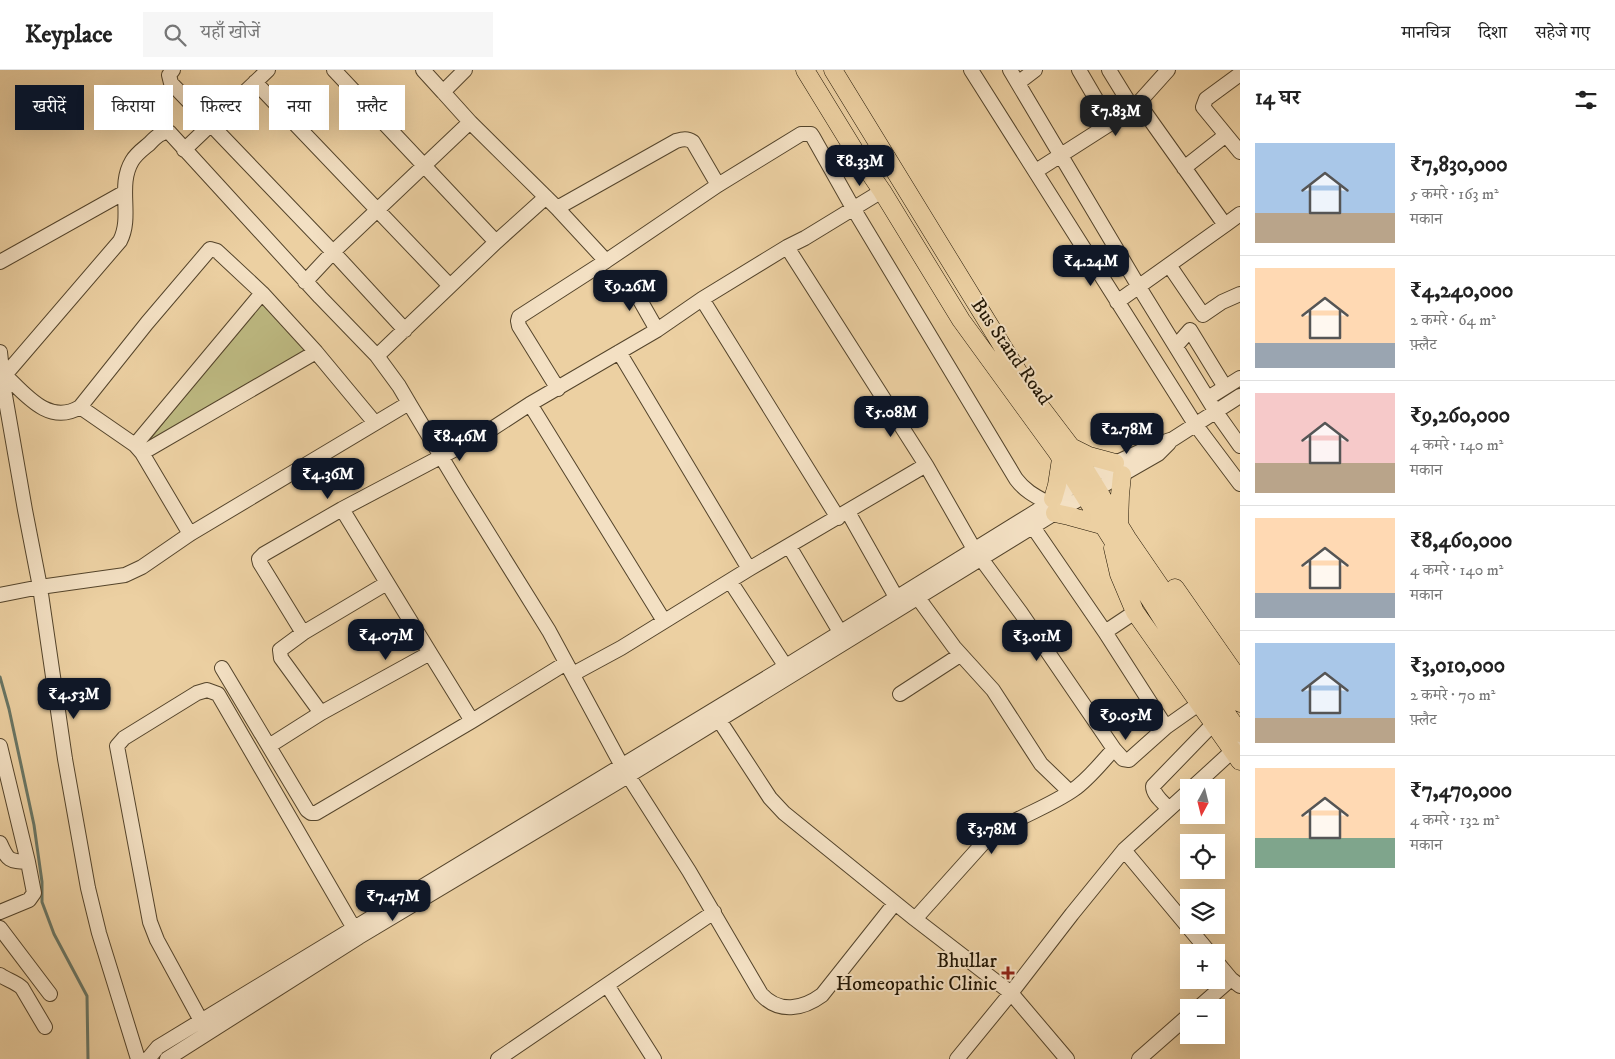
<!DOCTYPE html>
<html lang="hi">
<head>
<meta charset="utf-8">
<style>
	body { margin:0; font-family:"IM FELL DW Pica","Noto Serif Devanagari",serif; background:#f6f6f6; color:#222; height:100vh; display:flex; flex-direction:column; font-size:19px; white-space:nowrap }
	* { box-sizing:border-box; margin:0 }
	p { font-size:16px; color:#767676 }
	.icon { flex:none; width:28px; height:28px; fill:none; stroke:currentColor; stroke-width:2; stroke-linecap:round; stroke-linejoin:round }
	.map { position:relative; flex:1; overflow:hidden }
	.side { display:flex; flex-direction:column; background:#fff; width:375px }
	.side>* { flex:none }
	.guide { position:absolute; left:15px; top:15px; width:475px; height:45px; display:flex; gap:10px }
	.needle { width:32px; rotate:187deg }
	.fabs { position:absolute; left:1180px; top:709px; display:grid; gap:10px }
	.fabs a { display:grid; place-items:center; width:45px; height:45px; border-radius:0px; background:#fff; box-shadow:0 5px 20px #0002; font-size:25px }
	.price { position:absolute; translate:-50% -42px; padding:0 11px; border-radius:10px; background:#111827; color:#fff; font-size:16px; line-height:32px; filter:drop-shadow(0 1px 2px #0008) }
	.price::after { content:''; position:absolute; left:50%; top:30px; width:15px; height:11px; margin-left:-8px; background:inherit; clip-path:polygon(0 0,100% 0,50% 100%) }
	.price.active { background:#222; color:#fff }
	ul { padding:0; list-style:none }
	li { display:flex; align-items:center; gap:15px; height:125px; padding:0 15px }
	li+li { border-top:1px solid #e0e0e0 }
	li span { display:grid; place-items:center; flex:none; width:140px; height:100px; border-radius:0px; color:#555 }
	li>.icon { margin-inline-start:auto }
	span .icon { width:60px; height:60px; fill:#fffc; stroke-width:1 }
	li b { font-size:21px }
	h2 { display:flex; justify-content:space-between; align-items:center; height:60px; padding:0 15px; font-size:21px }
	.tag { padding:0 18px; border-radius:0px; background:#fff; box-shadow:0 5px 20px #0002; font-size:18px; line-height:45px }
	.tag.active { background:#111827; color:#fff }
	header { display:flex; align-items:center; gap:30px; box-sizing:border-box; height:70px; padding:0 25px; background:#fff; border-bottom:1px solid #e0e0e0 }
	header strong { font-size:24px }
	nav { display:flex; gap:28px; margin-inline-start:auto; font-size:18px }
	.search { width:350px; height:45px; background:#f6f6f6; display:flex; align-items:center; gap:12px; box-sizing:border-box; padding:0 18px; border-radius:0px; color:#767676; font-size:19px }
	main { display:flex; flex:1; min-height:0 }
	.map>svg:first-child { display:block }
	.green { fill:#bdb981; stroke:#6f6742 }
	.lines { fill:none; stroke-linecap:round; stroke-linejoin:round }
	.stream { stroke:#697665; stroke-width:3 }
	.minor-casing { stroke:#54442b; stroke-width:16 }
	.major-casing { stroke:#211503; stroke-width:19 }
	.minor { stroke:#f3e0c3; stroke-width:14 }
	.major { stroke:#ecd0a2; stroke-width:18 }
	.poi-dot { fill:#8f2418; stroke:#f3e0c3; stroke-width:2 }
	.labels { text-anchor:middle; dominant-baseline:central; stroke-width:4; stroke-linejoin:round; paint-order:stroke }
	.street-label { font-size:20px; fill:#211503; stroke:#f3e0c3 }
	.poi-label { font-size:20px; fill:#211503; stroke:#f3e0c3; text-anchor:end }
</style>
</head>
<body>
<header>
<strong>Keyplace</strong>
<div class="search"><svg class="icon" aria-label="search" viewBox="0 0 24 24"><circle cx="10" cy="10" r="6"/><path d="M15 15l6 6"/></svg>यहाँ खोजें</div>
<nav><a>मानचित्र</a><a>दिशा</a><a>सहेजे गए</a></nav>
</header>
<main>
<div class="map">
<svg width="1240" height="989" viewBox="0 0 1240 989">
	<rect width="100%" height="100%" fill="#ecd0a2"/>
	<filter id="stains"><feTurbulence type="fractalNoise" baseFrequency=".004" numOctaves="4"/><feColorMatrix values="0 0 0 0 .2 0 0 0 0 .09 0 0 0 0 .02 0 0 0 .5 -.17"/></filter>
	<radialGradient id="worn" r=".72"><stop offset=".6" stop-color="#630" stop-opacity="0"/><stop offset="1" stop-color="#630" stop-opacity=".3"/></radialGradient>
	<path class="green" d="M262 230 309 281 144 377Z"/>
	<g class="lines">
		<path class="stream" d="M0 607 9 639 34 755 42 812V832L54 864 87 926 88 989"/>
		<g class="minor-casing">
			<path id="minor" d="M173 0 169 5 171 13 333 182 405 260
				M334 0 496 172
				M423 0 443 22
				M971 0 1195 354 1240 414
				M1010 0 1139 217 1216 342 1240 376
				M1079 0 1110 53
				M1109 0 1133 39
				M1240 4 1206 29 1203 37 1240 82
				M255 12 450 216
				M1018 13 1035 0
				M1139 34 1225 155 1240 144
				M470 52 557 138 606 191
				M184 80 268 0
				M1184 98 1226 65
				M1036 101 1133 39 1168 0
				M557 138 676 71C683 69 687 68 693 72L718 115
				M0 192 125 122
				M1169 195 1203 245 1222 232 1240 224
				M628 209 657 260
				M305 212 333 182 470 52 443 22 465 0
				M702 229 838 448
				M1117 232 1225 155
				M1176 276 1190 260 1225 317
				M0 282 3 310
				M619 282 749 499
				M377 286 496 172 546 127
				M5 305C25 324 49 356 80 337L147 253 210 179 217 181 262 223 316 282
				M558 319 519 256 518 251 519 247 606 191 718 115 801 64H811L813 67 853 138 1016 409C1025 421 1035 426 1048 433
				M1208 328 1240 308
				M530 334 664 551
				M80 337 135 375 142 383 190 464
				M135 375 262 223
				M142 383 316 282 375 353
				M926 395 974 479 1021 543 1114 679
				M342 439 484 364 530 334 657 260 702 229 787 177 805 168 882 121
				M848 442 896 527
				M1033 457 1105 562 1166 657
				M789 476 840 562
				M730 511 790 603
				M913 521 954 577 993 620 1041 694 1070 722
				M0 525 40 517 125 505 142 497 190 464 409 333 460 418 549 561 622 696 689 801 761 924C779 944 803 939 822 925L895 833
				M1105 562 1135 542
				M303 563 260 493 259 489 264 484 342 439 430 583
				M222 598 307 740 311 743H316L472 651 566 593
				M573 604 621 578 749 499 926 395 787 177
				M900 624 960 585
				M321 643 281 588 280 580 303 563 387 513
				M719 650 770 728 784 743 915 849 1011 923 1067 989
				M0 676 28 792 34 823 29 830 0 842
				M269 676 321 643 430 583 472 651
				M1192 718 1240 674
				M1169 739C1163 732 1153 725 1153 716L1214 653
				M0 773C8 791 9 791 28 792
				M1124 780 1209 882
				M915 849 985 771C1011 748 1044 740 1073 720 1088 710 1101 693 1114 679L1123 689 1129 690 1166 657 1200 633
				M0 858 50 924
				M1216 891 1231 909
				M0 905C7 910 16 912 22 918L45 957
				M607 915 654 989
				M1198 938 1231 909 1240 916
				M205 958 157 870 150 852 117 676 124 668 197 623 207 620 218 624 359 867
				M138 989 99 863 88 818 65 689 40 517 25 440 3 314 5 305 120 171C133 146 117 116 132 91 136 84 143 79 149 74 155 68 160 62 169 62L320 227 377 286 399 316 409 333
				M148 989 158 977 786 596 1035 442 1076 414 1115 393 1152 376 1173 369 1240 326
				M167 989 359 867 628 706 1055 443 1158 384 1169 373
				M498 989 714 842
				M957 989 1011 923 1072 844 1124 780 1189 721
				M1139 989 1189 945"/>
		</g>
		<g class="major-casing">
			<path id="major" d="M805 0 856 83 882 121 961 250 1057 382 1180 577 1240 663
				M833 0 1036 331 1071 377 1127 468 1240 633
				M1071 377 1089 386 1115 393
				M1053 429 1057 415 1061 389
				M1055 443 1069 446 1102 455
				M1119 455 1120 425 1122 405
				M1113 478 1119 504 1135 542 1240 691
				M1175 518 1240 611"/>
		</g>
		<use href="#minor" class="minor"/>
		<use href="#major" class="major"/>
	</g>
	<path class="poi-dot" d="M1005.5 895.5h5v5h5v5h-5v5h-5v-5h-5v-5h5z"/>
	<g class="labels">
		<g class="street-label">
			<text transform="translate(1011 282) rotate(55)">Bus Stand Road</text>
		</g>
		<g class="poi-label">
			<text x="997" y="891">Bhullar<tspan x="997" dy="23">Homeopathic Clinic</tspan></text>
		</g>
	</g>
	<rect width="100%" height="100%" filter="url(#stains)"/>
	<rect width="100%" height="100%" fill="url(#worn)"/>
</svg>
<div class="fabs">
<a><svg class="needle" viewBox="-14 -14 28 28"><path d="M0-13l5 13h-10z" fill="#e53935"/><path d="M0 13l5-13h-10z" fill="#767676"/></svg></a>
<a><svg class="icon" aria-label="locate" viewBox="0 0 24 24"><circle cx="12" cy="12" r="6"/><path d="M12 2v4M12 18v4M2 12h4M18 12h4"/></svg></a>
<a><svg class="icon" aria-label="layers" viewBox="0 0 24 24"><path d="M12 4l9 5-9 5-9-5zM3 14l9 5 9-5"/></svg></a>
<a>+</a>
<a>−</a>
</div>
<b class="price active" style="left:1116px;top:67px">₹7.83M</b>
<b class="price" style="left:860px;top:117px">₹8.33M</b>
<b class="price" style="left:1091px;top:217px">₹4.24M</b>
<b class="price" style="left:630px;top:242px">₹9.26M</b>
<b class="price" style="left:891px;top:368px">₹5.08M</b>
<b class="price" style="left:1127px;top:385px">₹2.78M</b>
<b class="price" style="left:460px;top:392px">₹8.46M</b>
<b class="price" style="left:328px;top:430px">₹4.36M</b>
<b class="price" style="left:386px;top:591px">₹4.07M</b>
<b class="price" style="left:1037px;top:592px">₹3.01M</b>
<b class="price" style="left:74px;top:650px">₹4.53M</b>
<b class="price" style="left:1126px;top:671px">₹9.05M</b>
<b class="price" style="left:992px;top:785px">₹3.78M</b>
<b class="price" style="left:393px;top:852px">₹7.47M</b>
<div class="guide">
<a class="tag active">खरीदें</a>
<a class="tag">किराया</a>
<a class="tag">फ़िल्टर</a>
<a class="tag">नया</a>
<a class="tag">फ़्लैट</a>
</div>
</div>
<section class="side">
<h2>14 घर<svg class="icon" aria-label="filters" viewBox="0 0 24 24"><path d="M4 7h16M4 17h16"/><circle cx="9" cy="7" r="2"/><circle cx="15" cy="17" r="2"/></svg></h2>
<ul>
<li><span style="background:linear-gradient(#a9c7e8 70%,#b9a48a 0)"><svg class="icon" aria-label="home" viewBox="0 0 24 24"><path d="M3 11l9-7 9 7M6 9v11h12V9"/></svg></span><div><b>₹7,830,000</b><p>5 कमरे · 163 m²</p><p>मकान</p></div></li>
<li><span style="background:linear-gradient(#ffd9b3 75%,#9aa5b1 0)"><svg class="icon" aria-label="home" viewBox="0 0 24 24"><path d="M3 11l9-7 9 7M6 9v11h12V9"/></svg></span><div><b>₹4,240,000</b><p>2 कमरे · 64 m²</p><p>फ़्लैट</p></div></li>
<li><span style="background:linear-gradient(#f6c9c9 70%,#b9a48a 0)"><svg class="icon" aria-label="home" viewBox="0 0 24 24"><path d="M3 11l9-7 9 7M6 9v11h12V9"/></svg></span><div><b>₹9,260,000</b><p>4 कमरे · 140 m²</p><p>मकान</p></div></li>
<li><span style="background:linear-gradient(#ffd9b3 75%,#9aa5b1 0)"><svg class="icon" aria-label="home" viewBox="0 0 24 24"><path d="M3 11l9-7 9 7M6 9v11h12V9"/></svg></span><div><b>₹8,460,000</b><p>4 कमरे · 140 m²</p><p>मकान</p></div></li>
<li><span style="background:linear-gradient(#a9c7e8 75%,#b9a48a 0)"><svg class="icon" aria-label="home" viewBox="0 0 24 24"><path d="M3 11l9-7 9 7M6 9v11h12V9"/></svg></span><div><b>₹3,010,000</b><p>2 कमरे · 70 m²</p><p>फ़्लैट</p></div></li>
<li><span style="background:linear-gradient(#ffd9b3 70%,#7fa58c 0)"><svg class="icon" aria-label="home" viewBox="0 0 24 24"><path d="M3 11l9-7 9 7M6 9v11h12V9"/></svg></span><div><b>₹7,470,000</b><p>4 कमरे · 132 m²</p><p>मकान</p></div></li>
</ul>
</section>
</main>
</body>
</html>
